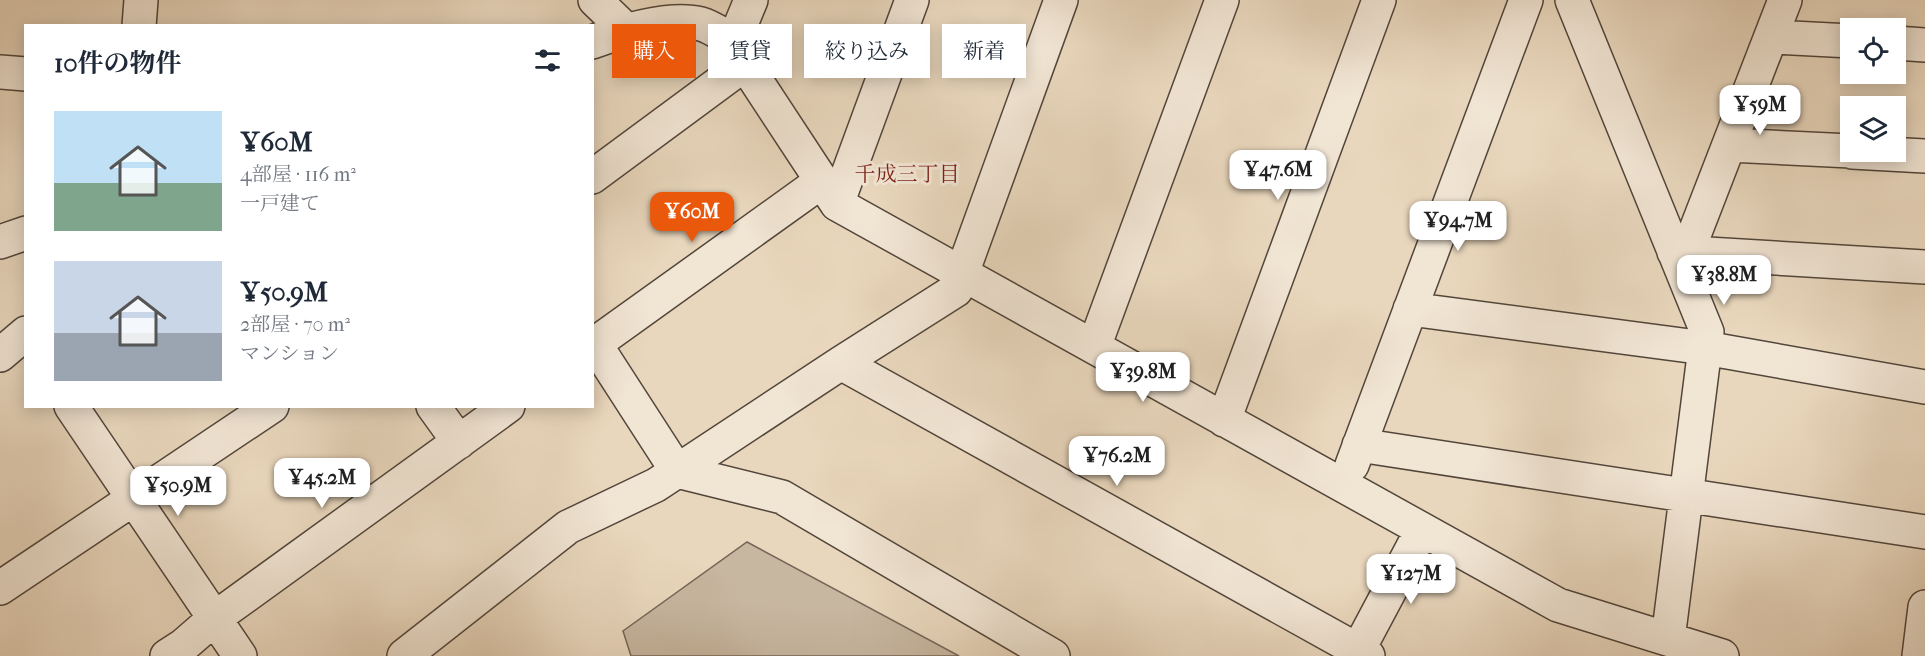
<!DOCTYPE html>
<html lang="ja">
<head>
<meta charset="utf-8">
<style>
	body { margin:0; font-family:"IM FELL French Canon","Noto Serif JP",serif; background:#f2f2f3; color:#1f2937; height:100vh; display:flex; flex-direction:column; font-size:22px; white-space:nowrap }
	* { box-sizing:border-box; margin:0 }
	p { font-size:20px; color:#747a83 }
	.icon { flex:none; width:33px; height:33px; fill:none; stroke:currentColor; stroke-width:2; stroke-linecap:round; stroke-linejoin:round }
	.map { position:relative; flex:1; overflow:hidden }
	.side { position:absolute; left:24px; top:24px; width:570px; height:384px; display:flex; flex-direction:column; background:#fff; border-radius:0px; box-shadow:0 3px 15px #0003 }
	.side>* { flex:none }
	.guide { position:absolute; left:612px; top:24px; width:570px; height:54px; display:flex; gap:12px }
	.tools { position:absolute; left:1840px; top:18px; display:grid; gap:12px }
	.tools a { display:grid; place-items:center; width:66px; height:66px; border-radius:0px; background:#fff; box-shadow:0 3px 15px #0003; font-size:30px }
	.price { position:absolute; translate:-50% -51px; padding:0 14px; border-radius:12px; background:#fff; color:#222; font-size:20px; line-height:39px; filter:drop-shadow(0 2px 3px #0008) }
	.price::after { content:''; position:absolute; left:50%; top:36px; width:18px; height:14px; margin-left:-9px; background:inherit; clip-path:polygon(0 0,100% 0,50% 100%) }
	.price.on { background:#ea580c; color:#fff }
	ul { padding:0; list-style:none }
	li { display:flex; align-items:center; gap:18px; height:150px; padding:0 30px }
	li span { display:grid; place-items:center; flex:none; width:168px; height:120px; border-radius:0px; color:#555 }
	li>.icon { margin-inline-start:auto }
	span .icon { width:72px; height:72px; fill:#fffc; stroke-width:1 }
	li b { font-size:26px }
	h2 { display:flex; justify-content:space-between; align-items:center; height:72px; padding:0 30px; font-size:26px }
	.pill { padding:0 21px; border-radius:0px; background:#fff; box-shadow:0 3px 15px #0003; font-size:21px; line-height:54px }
	.pill.on { background:#ea580c; color:#fff }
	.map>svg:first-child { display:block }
	.green { fill:#c7b6a0; stroke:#746658; stroke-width:1.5 }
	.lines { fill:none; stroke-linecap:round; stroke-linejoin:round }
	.minor-casing { stroke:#52463b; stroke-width:36 }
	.tertiary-casing { stroke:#52463b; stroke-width:36 }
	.minor { stroke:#f1e5d4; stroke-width:33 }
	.tertiary { stroke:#f1e5d4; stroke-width:33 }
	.labels { text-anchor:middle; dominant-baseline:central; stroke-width:6; stroke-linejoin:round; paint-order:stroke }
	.neighbourhood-label { font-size:21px; fill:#7a1f14; stroke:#f1e5d4 }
</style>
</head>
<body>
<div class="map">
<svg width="1925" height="656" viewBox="0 0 1925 656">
	<rect width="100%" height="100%" fill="#e9d7bd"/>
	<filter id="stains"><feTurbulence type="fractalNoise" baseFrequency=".00333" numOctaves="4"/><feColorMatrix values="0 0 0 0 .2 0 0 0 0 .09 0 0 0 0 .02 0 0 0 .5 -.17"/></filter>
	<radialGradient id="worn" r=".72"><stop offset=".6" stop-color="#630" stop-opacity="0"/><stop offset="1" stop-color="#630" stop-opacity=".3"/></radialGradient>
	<path class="green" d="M747 542 959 656H631L623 631Z"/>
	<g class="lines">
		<g class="minor-casing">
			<path id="minor" d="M595 0 626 30
				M751 0 734 41 745 64 837 204 1558 605 1722 656
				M1572 0 1707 332 1668 639
				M139 26 141 0
				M1771 37 1851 41
				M592 42C622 31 670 16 701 24 712 27 724 36 734 41
				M1896 43 1925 45
				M0 72 26 74
				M1729 145 1851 151
				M1852 152 1925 156
				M592 177 745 64
				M837 204 912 0
				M0 242 26 233
				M1674 252 1925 267
				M1687 253 1785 0
				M1410 309 1705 348 1925 387
				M595 344 677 471 782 497 1053 656
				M592 346 822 181
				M1094 347 1222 0
				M0 355 26 333
				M841 363 1368 656
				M71 406 240 656
				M433 406 459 442
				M1224 420 1379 0
				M1359 445 1925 532
				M1352 465 1526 0
				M0 588 272 406
				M167 656 184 645 215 618 508 406
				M404 656 568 527 656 485 841 363 956 290 1061 0
				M1355 656 1422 530"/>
		</g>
		<g class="tertiary-casing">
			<path id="tertiary" d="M1919 656 1925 607"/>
		</g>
		<use href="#minor" class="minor"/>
		<use href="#tertiary" class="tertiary"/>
	</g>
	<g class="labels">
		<g class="neighbourhood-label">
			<text x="907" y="174">千成三丁目</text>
		</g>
	</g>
	<rect width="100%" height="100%" filter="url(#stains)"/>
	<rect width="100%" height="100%" fill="url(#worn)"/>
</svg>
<div class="tools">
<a><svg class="icon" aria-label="locate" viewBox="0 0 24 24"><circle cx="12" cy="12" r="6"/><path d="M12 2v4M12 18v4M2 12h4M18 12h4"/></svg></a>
<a><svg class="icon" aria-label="layers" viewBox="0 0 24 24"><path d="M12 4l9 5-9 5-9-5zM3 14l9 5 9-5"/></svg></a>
</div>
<b class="price" style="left:1760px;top:136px">¥59M</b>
<b class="price" style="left:1278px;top:201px">¥47.6M</b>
<b class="price on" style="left:692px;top:243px">¥60M</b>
<b class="price" style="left:1458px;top:252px">¥94.7M</b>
<b class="price" style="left:1724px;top:306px">¥38.8M</b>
<b class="price" style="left:1143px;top:403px">¥39.8M</b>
<b class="price" style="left:1117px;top:487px">¥76.2M</b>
<b class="price" style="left:322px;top:509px">¥45.2M</b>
<b class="price" style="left:178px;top:517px">¥50.9M</b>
<b class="price" style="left:1411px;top:605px">¥127M</b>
<div class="guide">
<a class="pill on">購入</a>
<a class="pill">賃貸</a>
<a class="pill">絞り込み</a>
<a class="pill">新着</a>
</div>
<section class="side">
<h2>10件の物件<svg class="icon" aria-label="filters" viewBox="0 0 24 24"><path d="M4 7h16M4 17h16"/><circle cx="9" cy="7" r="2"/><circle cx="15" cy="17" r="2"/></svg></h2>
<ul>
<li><span style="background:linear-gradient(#bfe0f5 60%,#7fa58c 0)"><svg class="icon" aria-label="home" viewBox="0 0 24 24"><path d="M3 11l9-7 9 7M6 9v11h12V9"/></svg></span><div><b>¥60M</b><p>4部屋 · 116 m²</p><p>一戸建て</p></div></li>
<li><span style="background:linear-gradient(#c9d6e8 60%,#9aa5b1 0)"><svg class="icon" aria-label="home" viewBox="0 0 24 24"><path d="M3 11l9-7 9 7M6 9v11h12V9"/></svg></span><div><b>¥50.9M</b><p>2部屋 · 70 m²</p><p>マンション</p></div></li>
</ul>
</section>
</div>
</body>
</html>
